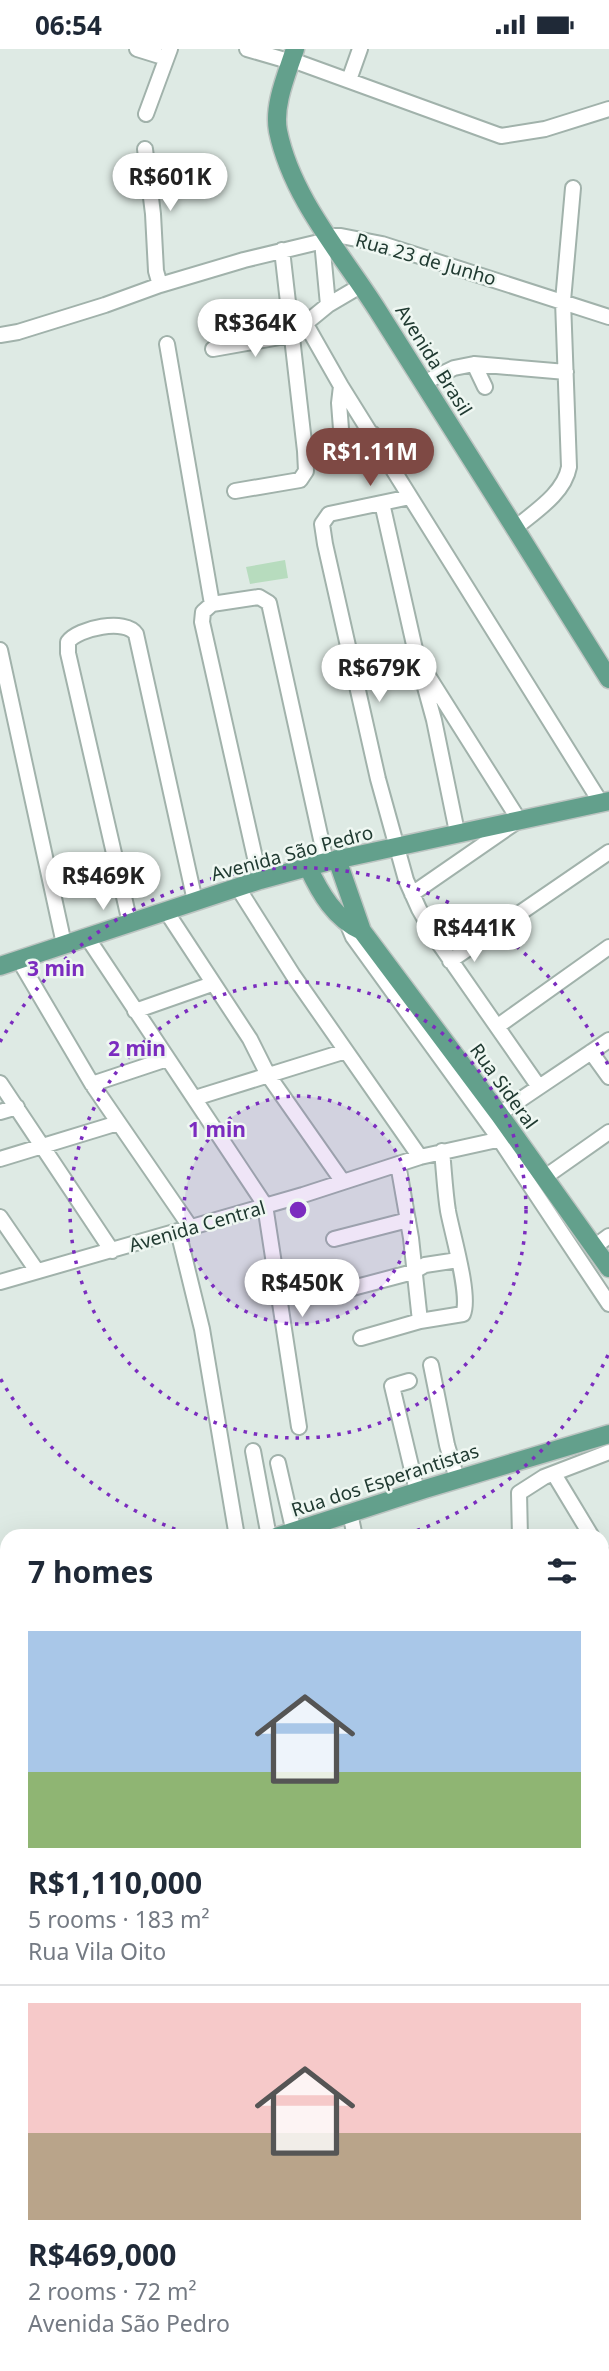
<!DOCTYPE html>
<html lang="en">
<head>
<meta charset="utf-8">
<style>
	body { margin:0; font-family:"Noto Sans",sans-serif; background:#f6f6f7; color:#1f2937; height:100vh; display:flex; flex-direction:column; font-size:26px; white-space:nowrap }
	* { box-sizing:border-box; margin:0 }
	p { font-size:23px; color:#747a83 }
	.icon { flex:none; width:38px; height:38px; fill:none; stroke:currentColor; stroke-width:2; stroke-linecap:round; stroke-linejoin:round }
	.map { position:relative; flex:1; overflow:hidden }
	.drawer { position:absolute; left:0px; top:1480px; width:609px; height:842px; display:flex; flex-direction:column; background:#fff; border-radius:21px 21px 0 0; box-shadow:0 7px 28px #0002 }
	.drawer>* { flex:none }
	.price { position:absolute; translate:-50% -60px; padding:0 16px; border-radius:24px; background:#fff; color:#222; font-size:23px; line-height:46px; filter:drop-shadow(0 2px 4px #0008) }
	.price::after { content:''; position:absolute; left:50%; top:42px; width:21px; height:16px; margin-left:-10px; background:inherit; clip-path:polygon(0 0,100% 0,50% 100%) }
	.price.current { background:#7e4944; color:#fff }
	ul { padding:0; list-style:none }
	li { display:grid; align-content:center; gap:14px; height:371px; padding:0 28px }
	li+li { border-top:2px solid #e0e1e3 }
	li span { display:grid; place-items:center; height:217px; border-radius:0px; color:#555 }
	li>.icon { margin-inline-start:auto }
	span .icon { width:126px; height:126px; fill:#fffc; stroke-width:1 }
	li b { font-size:30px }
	h2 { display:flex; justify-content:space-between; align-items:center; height:84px; padding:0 28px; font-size:30px }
	.status { display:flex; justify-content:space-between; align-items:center; height:49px; padding:0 35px; background:#fff; direction:ltr }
	.status svg { height:19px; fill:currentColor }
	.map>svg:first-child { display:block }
	.built { fill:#cddad3 }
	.green { fill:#b7dcbe }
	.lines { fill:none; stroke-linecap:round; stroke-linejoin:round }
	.stream { stroke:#85c9d0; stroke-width:2.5 }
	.minor-casing { stroke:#a1b2ab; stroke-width:18 }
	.major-casing { stroke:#bcc4c1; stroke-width:21 }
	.minor { stroke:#fff; stroke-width:14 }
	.major { stroke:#63a08c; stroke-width:18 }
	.ring { fill:none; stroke:#7b2cbf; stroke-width:3.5; stroke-dasharray:3.5 7 }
	.labels { text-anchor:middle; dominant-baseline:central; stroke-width:5; stroke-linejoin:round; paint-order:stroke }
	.street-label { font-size:19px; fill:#203a31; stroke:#eff7f2 }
	.centre { fill:#7b2cbf; stroke:#eff7f2; stroke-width:3.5 }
	.ring-label { font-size:21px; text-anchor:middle; font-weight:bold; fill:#7b2cbf; stroke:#eff7f2; stroke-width:5; stroke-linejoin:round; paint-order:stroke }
</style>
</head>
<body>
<div class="status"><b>06:54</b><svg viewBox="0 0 49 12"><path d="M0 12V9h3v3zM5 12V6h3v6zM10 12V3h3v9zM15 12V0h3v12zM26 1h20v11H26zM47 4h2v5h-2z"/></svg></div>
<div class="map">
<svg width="609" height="2322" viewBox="0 0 609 2322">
	<rect width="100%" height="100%" fill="#deeae4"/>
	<path class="built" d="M602 2093 609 2096V2243L602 2241Z"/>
	<path class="green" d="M285 511 288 529 250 535 246 518Z
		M7 1569V1890L0 1892V1571Z
		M609 1753V1833L602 1827V1754Z"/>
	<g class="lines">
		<path class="stream" d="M602 1770H609
			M0 1825 7 1827"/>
		<g class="minor-casing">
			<path id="minor" d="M137 0 166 9
				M247 0 285 11H292L501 87 545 80 609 60
				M349 31 360 0
				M146 65 170 0
				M145 100 153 165 156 222 160 236
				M322 192 328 256 306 274 308 279 341 337 601 754
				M282 201 305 402 373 385
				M328 256 362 236
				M0 286 18 283 105 256 160 236 244 211 319 193 328 187H341L382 195 609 268
				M167 295 212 555
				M213 300 291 286
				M474 315 485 338
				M423 334 454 319 474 315 566 323
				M341 337 339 354 342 393
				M235 442 300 431 306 422 305 402
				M410 448 329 465 322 475 325 495 378 730 406 831 419 860 438 893 539 1038
				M382 454 417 609 434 671 457 783
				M514 480C534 463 564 445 569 418L563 252 573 139
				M0 601 64 895
				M260 831 202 573 203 563 212 555 259 548 269 554 326 813
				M238 839 293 926 420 1108
				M412 845 519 771 425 622
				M166 862 250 990 268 1026 343 1133
				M130 874 68 604V593C78 579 126 569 136 585L195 852
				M348 876 353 888 500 1091 609 1255
				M87 888 265 1156 299 1378
				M19 911 92 1035 191 1179
				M450 912 609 803
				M135 962 212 935
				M498 977 609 898
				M591 1003 609 1028
				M0 1034 112 1202
				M92 1035 167 1010
				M195 1049 346 1002
				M0 1063 17 1058
				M499 1065 609 991
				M0 1110 118 1074
				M398 1115 411 1189 420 1272
				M545 1128 609 1083
				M0 1168 37 1222
				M178 1182 202 1280 237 1488
				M334 1190 408 1171
				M594 1198 609 1187
				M0 1233 303 1146 420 1108 515 1087
				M345 1241 413 1223 425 1216 458 1211
				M361 1289 420 1272 463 1265C471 1247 452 1184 448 1162 445 1143 444 1122 442 1102
				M431 1316 447 1396 457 1430
				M409 1332 392 1337 417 1442
				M253 1402 269 1488
				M278 1414 295 1488
				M554 1425 592 1488
				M350 1464 355 1488
				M520 1488 519 1444 544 1428 609 1403
				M602 1504 609 1516
				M602 1644 609 1656
				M602 1749H609
				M602 1862 606 1859
				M605 1970 609 1972
				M602 2062 609 2064
				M602 2254 609 2256
				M602 2290 609 2267
				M235 2315 255 2322
				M318 2322 320 2315
				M409 2322 412 2315
				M494 2322 496 2315
				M577 2322 579 2315
				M592 2322 594 2315"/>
		</g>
		<g class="major-casing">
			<path id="major" d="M295 0C287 25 273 56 278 82 292 150 342 205 378 262 455 384 533 507 609 630
				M337 810 362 882 499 1065 609 1219
				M308 818C320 844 335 870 362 882
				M0 917 260 831 326 813 609 752
				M276 1488 425 1440 609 1385
				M0 1567 7 1565"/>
		</g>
		<use href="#minor" class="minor"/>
		<use href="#major" class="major"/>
	</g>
	<circle cx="298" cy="1161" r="114" fill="#7b2cbf" fill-opacity=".12"/>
	<g class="ring">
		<circle cx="298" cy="1161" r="114"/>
		<circle cx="298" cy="1161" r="228"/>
		<path d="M608 1306A342 342 0 0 1 401 1487M195 1487A342 342 0 0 1 0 1329M0 993A342 342 0 0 1 608 1016"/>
	</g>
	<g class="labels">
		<g class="street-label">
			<text transform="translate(426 210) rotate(16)">Rua 23 de Junho</text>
			<text transform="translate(434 311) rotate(58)">Avenida Brasil</text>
			<text transform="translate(292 804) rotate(-15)">Avenida São Pedro</text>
			<text transform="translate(504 1037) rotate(54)">Rua Sideral</text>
			<text transform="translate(197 1177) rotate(-16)">Avenida Central</text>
			<text transform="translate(385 1431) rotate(-18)">Rua dos Esperantistas</text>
		</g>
	</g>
	<circle cx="298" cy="1161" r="10" class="centre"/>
	<g class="ring-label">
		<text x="56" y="927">3 min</text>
		<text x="137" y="1007">2 min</text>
		<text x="217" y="1088">1 min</text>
	</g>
</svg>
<b class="price" style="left:170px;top:164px">R$601K</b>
<b class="price" style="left:255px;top:310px">R$364K</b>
<b class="price current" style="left:370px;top:439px">R$1.11M</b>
<b class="price" style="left:379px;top:655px">R$679K</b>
<b class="price" style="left:103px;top:863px">R$469K</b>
<b class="price" style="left:474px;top:915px">R$441K</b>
<b class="price" style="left:302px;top:1270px">R$450K</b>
<section class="drawer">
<h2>7 homes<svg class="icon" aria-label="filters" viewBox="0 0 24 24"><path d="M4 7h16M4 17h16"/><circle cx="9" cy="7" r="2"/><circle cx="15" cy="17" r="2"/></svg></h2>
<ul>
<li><span style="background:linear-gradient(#a9c7e8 65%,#8fb573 0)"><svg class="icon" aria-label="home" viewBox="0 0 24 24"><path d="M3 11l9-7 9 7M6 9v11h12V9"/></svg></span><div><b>R$1,110,000</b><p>5 rooms · 183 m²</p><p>Rua Vila Oito</p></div></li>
<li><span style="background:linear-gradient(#f6c9c9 60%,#b9a48a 0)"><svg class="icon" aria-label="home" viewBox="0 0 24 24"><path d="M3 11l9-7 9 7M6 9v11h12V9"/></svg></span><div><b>R$469,000</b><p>2 rooms · 72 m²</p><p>Avenida São Pedro</p></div></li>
</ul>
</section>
</div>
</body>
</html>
